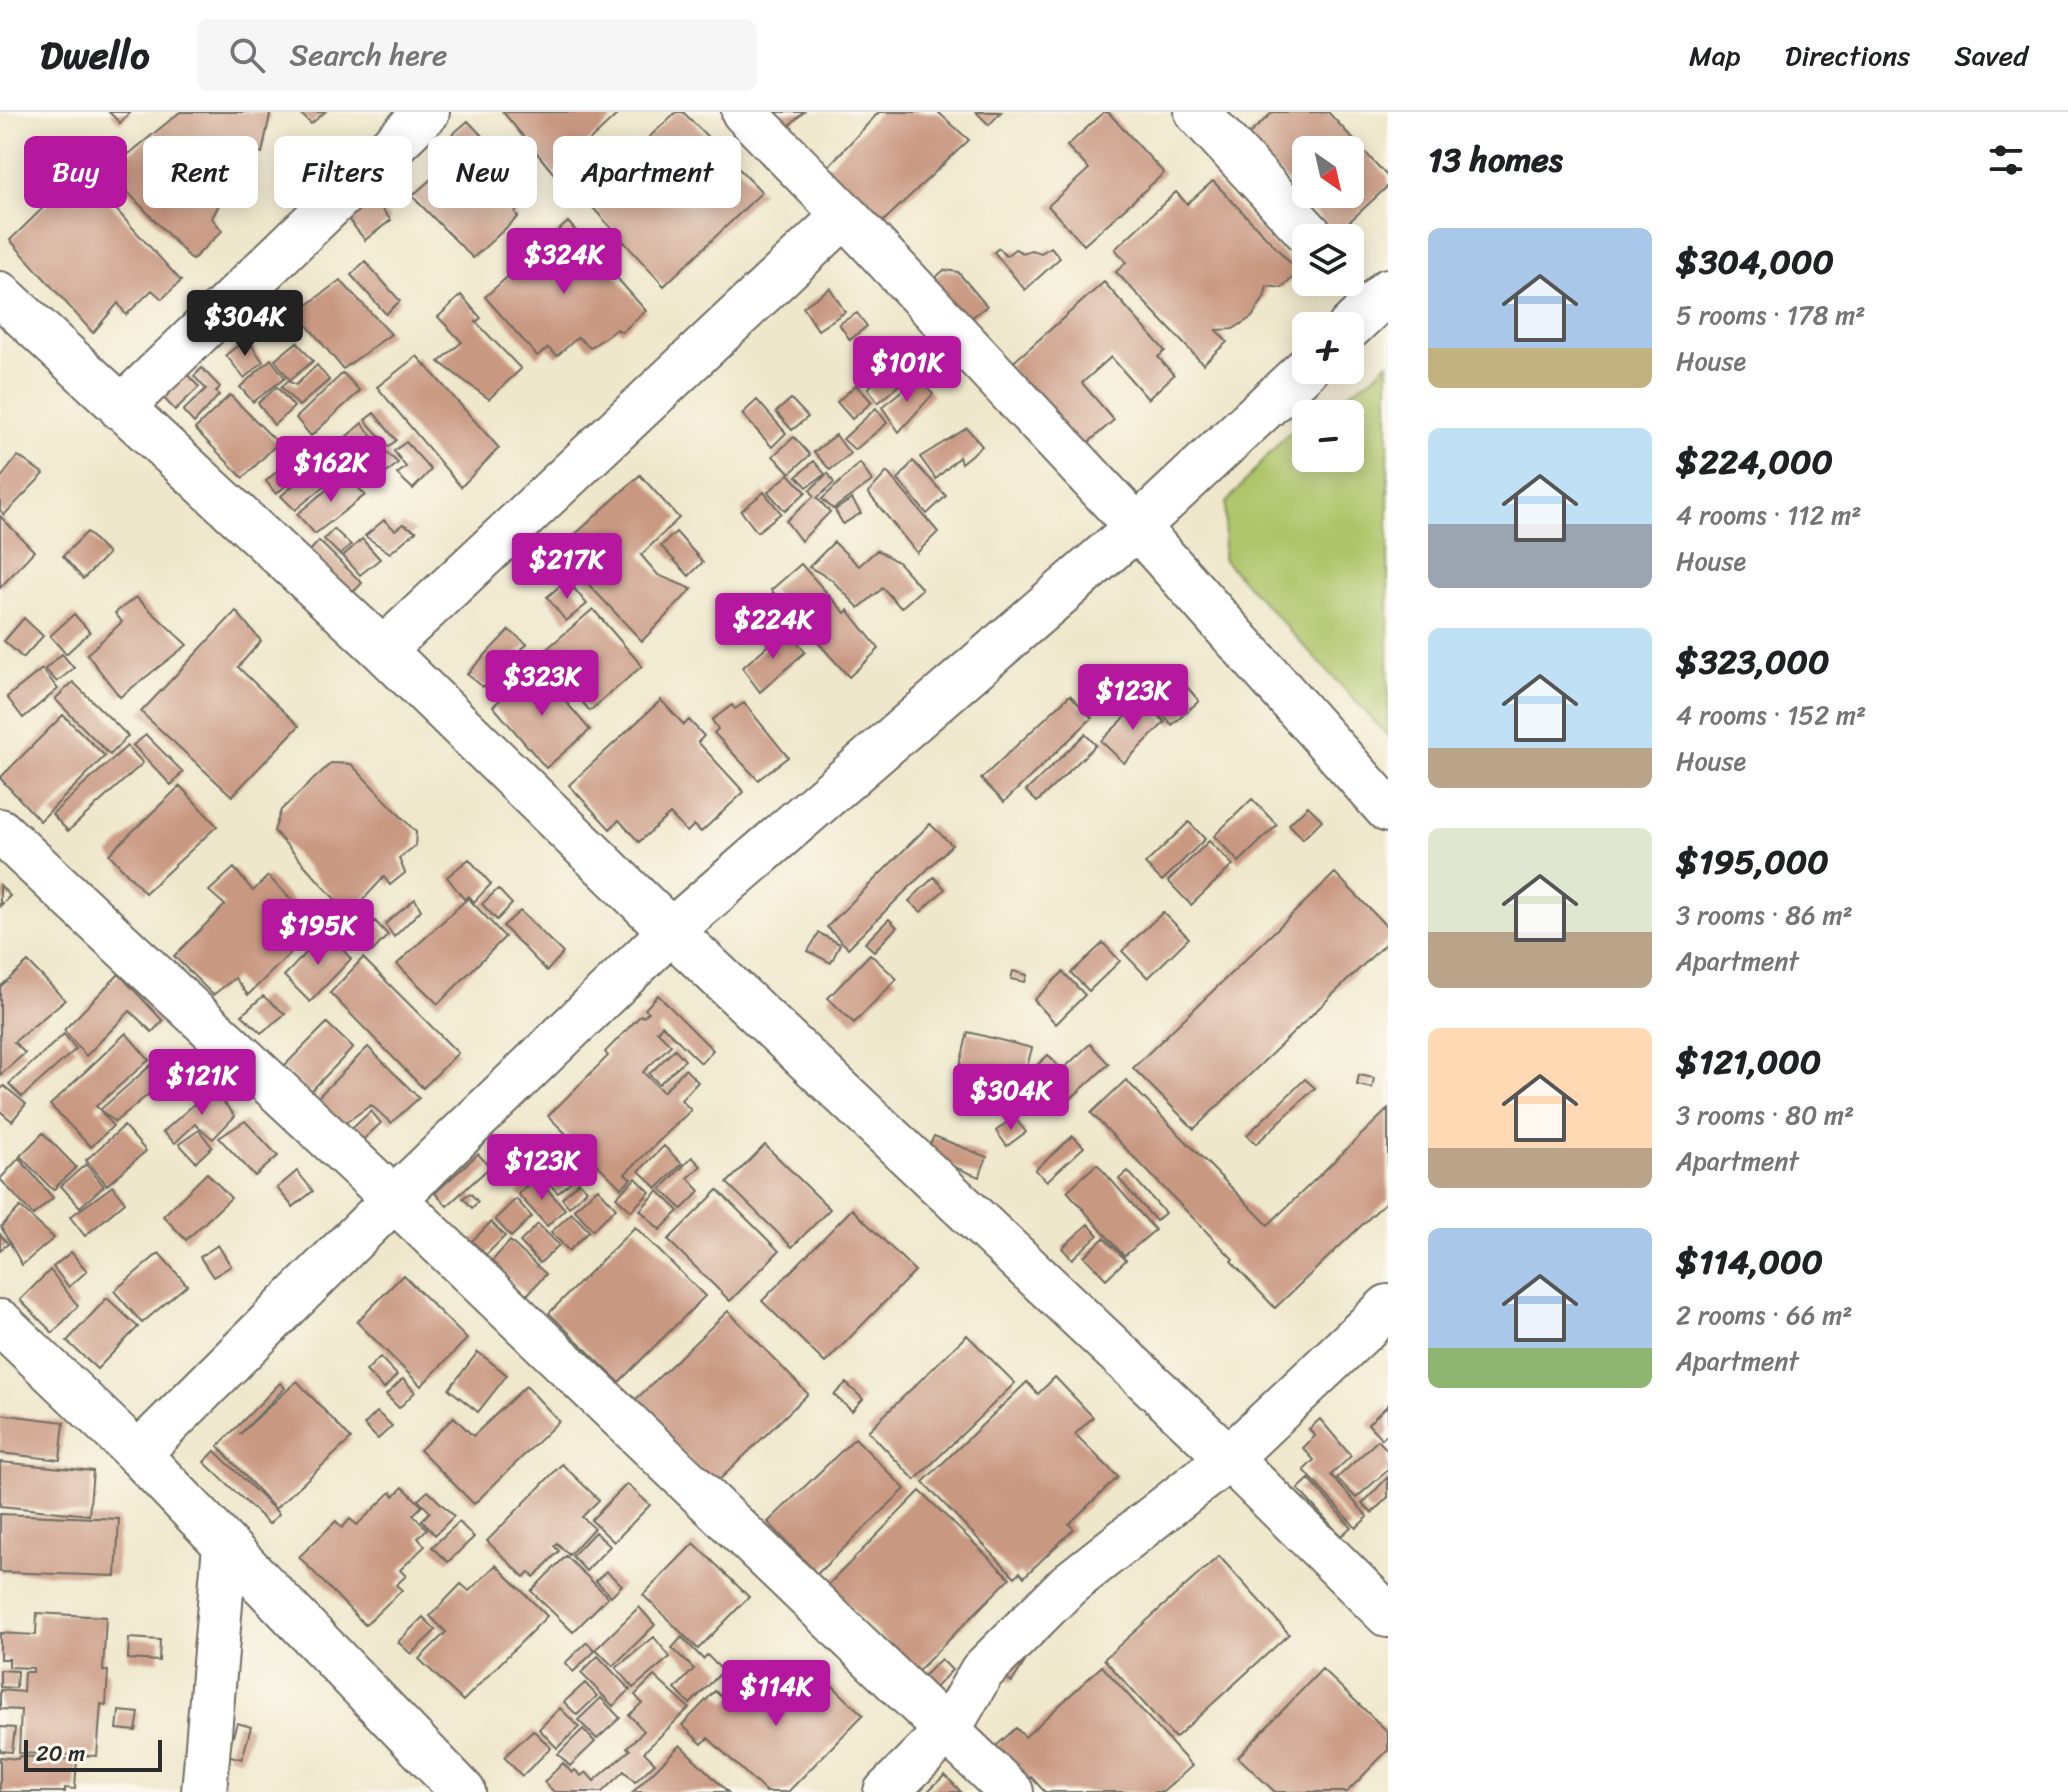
<!DOCTYPE html>
<html lang="en">
<head>
<meta charset="utf-8">
<style>
	body { margin:0; font-family:Sriracha,sans-serif; background:#f6f6f6; color:#202124; height:100vh; display:flex; flex-direction:column; font-size:30px; white-space:nowrap }
	* { box-sizing:border-box; margin:0 }
	p { font-size:26px; color:#757577 }
	.icon { flex:none; width:44px; height:44px; fill:none; stroke:currentColor; stroke-width:2; stroke-linecap:round; stroke-linejoin:round }
	.map { position:relative; flex:1; overflow:hidden }
	.side { display:flex; flex-direction:column; background:#fff; width:680px }
	.side>* { flex:none }
	.banner { position:absolute; left:24px; top:24px; width:760px; height:72px; display:flex; gap:16px }
	.needle { width:52px; rotate:146deg }
	.tools { position:absolute; left:1292px; top:24px; display:grid; gap:16px }
	.tools a { display:grid; place-items:center; width:72px; height:72px; border-radius:12px; background:#fff; box-shadow:0 4px 20px #0003; font-size:40px }
	.scale { position:absolute; left:24px; bottom:20px; width:138px; box-sizing:border-box; padding-left:8px; border:4px solid #2b2b2b; border-top:0; font-size:22px; line-height:28px; white-space:nowrap; color:#2b2b2b; -webkit-text-stroke:6px #fbf7ec; paint-order:stroke }
	.price { position:absolute; translate:-50% -68px; padding:0 18px; border-radius:8px; background:#b5179e; color:#fff; font-size:26px; line-height:52px; filter:drop-shadow(0 2px 4px #0008) }
	.price::after { content:''; position:absolute; left:50%; top:48px; width:24px; height:18px; margin-left:-12px; background:inherit; clip-path:polygon(0 0,100% 0,50% 100%) }
	.price.selected { background:#222; color:#fff }
	ul { padding:0; list-style:none }
	li { display:flex; align-items:center; gap:24px; height:200px; padding:0 40px }
	li span { display:grid; place-items:center; flex:none; width:224px; height:160px; border-radius:12px; color:#555 }
	li>.icon { margin-inline-start:auto }
	span .icon { width:96px; height:96px; fill:#fffc; stroke-width:1 }
	li b { font-size:34px }
	h2 { display:flex; justify-content:space-between; align-items:center; height:96px; padding:0 40px; font-size:34px }
	.tag { padding:0 28px; border-radius:12px; background:#fff; box-shadow:0 4px 20px #0003; font-size:28px; line-height:72px }
	.tag.selected { background:#b5179e; color:#fff }
	header { display:flex; align-items:center; gap:48px; box-sizing:border-box; height:112px; padding:0 40px; background:#fff; border-bottom:2px solid #e0e0e0 }
	header strong { font-size:38px }
	nav { display:flex; gap:44px; margin-inline-start:auto; font-size:28px }
	.search { width:560px; height:72px; background:#f6f6f6; display:flex; align-items:center; gap:20px; box-sizing:border-box; padding:0 28px; border-radius:12px; color:#757577; font-size:30px }
	main { display:flex; flex:1; min-height:0 }
	.map>svg:first-child { display:block }
	.green { fill:#adc468; stroke:#6c784a; stroke-width:2 }
	.building { fill:#c99881; fill-rule:evenodd }
	.lines { fill:none; stroke-linecap:round; stroke-linejoin:round }
	.minor-casing { stroke:#706d63; stroke-width:48 }
	.minor { stroke:#fff; stroke-width:44 }
</style>
</head>
<body>
<header>
<strong>Dwello</strong>
<div class="search"><svg class="icon" aria-label="search" viewBox="0 0 24 24"><circle cx="10" cy="10" r="6"/><path d="M15 15l6 6"/></svg>Search here</div>
<nav><a>Map</a><a>Directions</a><a>Saved</a></nav>
</header>
<main>
<div class="map">
<svg width="1388" height="1680" viewBox="0 0 1388 1680">
	<rect width="100%" height="100%" fill="#fbf7ec"/>
	<filter id="ink" filterUnits="userSpaceOnUse"><feTurbulence type="fractalNoise" baseFrequency=".0125" numOctaves="2"/><feDisplacementMap in="SourceGraphic" scale="16" xChannelSelector="R" yChannelSelector="G"/><feConvolveMatrix kernelMatrix="1 2 1 2 8 2 1 2 1" color-interpolation-filters="sRGB"/></filter>
	<filter id="wash" filterUnits="userSpaceOnUse"><feTurbulence type="fractalNoise" baseFrequency=".006" numOctaves="4" result="noise"/><feDisplacementMap in="SourceGraphic" scale="32" xChannelSelector="R" yChannelSelector="G"/><feGaussianBlur stdDeviation="1.8" result="paint"/><feColorMatrix in="noise" values="0 0 0 0 0 0 0 0 0 0 0 0 0 0 0 0 0 1.4 0 .05"/><feComposite in="paint" operator="in"/></filter>
	<g filter="url(#wash)">
		<rect width="100%" height="100%" fill="#efe7cb"/>
		<path class="green" d="M1388 250V624L1223 447 1226 391 1285 324 1306 310V346H1350V302H1317L1374 264Z"/>
		<g id="blocks">
			<path class="building" d="M109 0H131L120 11Z
				M180 0H268L270 3 262 41 233 33 225 81 212 106 222 119 192 148 108 59Z
				M299 0H325L311 12Z
				M503 0H620L554 62Z
				M676 0H683L762 80 664 174 584 86Z
				M766 0H804L783 19Z
				M879 0H938L969 28 875 117 821 62Z
				M976 0H1001L989 13Z
				M1104 0H1108L1164 61 1084 133 1048 94 1089 57 1067 34Z
				M1273 0H1328L1388 65V74L1336 122 1246 25ZM1306 38H1350V82H1306Z
				M468 9 536 81 515 100 518 105 473 146 412 84 456 45 452 40 456 35 448 26Z
				M81 59 181 169 162 187 152 178 126 203 118 191 93 221 10 128Z
				M1213 69 1299 160 1282 176 1267 174 1264 186 1252 205 1233 217 1216 218 1227 230 1203 252 1116 160 1126 150 1115 137 1176 80 1187 92Z
				M369 82 391 108 365 128 344 102Z
				M568 110 646 199 622 220 617 217 590 236 578 225 557 244 548 236 537 244 485 185Z
				M1051 135 1060 146 1025 178 994 140 999 136 1006 144 1015 137 1023 141 1031 138 1041 141Z
				M365 149 400 189 386 202 351 163Z
				M944 158 958 160 987 194 963 212 927 173Z
				M340 168 391 222 343 257 297 201Z
				M1104 170 1165 239 1158 245 1174 263 1148 287 1111 245 1082 271 1114 308 1081 337 1008 255Z
				M830 176 845 200 818 218 803 195Z
				M461 183 481 206 476 210 521 257 489 287 439 250 462 230 438 205Z
				M857 201 867 214 850 228 839 212Z
				M247 226 263 250 244 266 226 243Z
				M297 230 313 249 290 268 275 248Z
				M417 244 499 336 461 375 377 275Z
				M271 247 285 266 253 290 240 275Z
				M317 253 329 268 299 294 281 275 288 269 296 273Z
				M893 255 904 256 909 264 878 291 868 276Z
				M202 256 220 275 216 280 219 283 194 311 183 299 206 277 194 264Z
				M184 259 199 275 175 298 160 282Z
				M343 261 360 279 311 324 296 306Z
				M917 266 933 282 899 320 882 295Z
				M856 273 872 290 852 307 837 290Z
				M277 275 294 295 274 313 258 291Z
				M230 283 278 331 243 366 195 317Z
				M791 287 808 305 792 318 776 300Z
				M757 288 786 321 772 335 742 302Z
				M876 296 887 311 855 338 843 327Z
				M374 301 396 328 389 335 365 308Z
				M362 311 377 331 355 354 338 332Z
				M967 316 982 334 961 351 959 345 936 367 920 345Z
				M836 323 850 342 830 358 814 340Z
				M794 325 810 343 790 361 773 344Z
				M406 330 431 358 413 377 397 362 406 355 394 339Z
				M308 331 319 345 276 382 266 369Z
				M337 335 351 353 295 398 281 384Z
				M383 337 398 351 369 376 355 363Z
				M18 344 44 362 4 403 0 398V367Z
				M814 349 825 362 807 375 797 364Z
				M913 349 946 384 927 402 898 368Z
				M860 351 872 369 833 397 822 387Z
				M887 360 938 420 917 441 868 381Z
				M828 361 834 371 817 386 830 400 801 429 786 409 814 384 810 378Z
				M346 362 365 383 315 422 297 402Z
				M789 362 806 380 785 399 768 380Z
				M640 363 679 406 641 443 658 463 692 477 642 529 557 439Z
				M764 380 781 401 757 420 741 399Z
				M852 387 861 401 843 412 835 398Z
				M0 404 34 439 0 476Z
				M384 408 395 418 403 412 416 419 390 441 365 424Z
				M334 417 351 433 340 443 324 427Z
				M87 420 108 442 83 467 63 444Z
				M676 420 703 450 689 464 661 434Z
				M362 427 380 447 360 463 343 444Z
				M319 429 362 471 347 487 305 444Z
				M834 430 859 454 877 438 899 451 922 477 901 496 883 476 859 496 831 467 809 455Z
				M801 452 845 501 848 498 879 537 849 565 771 478Z
				M567 468 587 492 566 509 547 485Z
				M136 485 187 533 120 585 87 542 122 510 115 501Z
				M593 497 642 554 590 599 541 542Z
				M236 499 261 529 238 555 299 614 232 684 141 600Z
				M74 502 90 520 66 542 50 524Z
				M24 506 43 524 23 546 4 529Z
				M509 518 527 532 483 575 467 562Z
				M780 523 787 528 793 524 805 540 760 580 742 556Z
				M62 542 74 556 57 570 45 557Z
				M537 556 590 618 546 656 493 594Z
				M42 557 58 577 23 606 7 585Z
				M1172 557 1199 589 1172 613 1144 581Z
				M73 570 128 624 110 643 55 587Z
				M1070 583 1092 606 1004 690 981 667Z
				M661 588 684 613 689 608 704 624 698 630 744 680 701 720 694 713 687 720 670 702 639 730 619 708 610 717 569 673Z
				M1143 588 1165 610 1124 651 1101 629Z
				M744 591 788 645 758 668 714 621 718 617 712 608 732 593 735 597Z
				M63 603 105 644 40 709 0 666Z
				M1085 622 1096 633 1037 690 1026 679Z
				M146 623 183 660 171 673 133 633Z
				M127 634 143 651 68 719 52 702Z
				M331 651 351 652 416 720 415 734 399 746 405 761 390 773 384 765 349 803 274 719 281 698Z
				M180 674 217 714 145 781 109 742Z
				M1252 687 1277 713 1239 750 1214 724Z
				M1308 694 1322 708 1303 727 1289 712Z
				M1189 710 1205 727 1162 769 1145 752Z
				M930 712 952 733 848 836 827 815Z
				M1209 729 1233 753 1191 793 1168 769Z
				M469 747 491 772 474 790 469 784 464 787 447 765Z
				M234 756 253 779 268 764 318 814 248 883 235 866 213 883 174 844 225 793 209 779Z
				M1335 761 1388 816V829L1194 1017 1133 956Z
				M934 765 945 777 921 800 909 789Z
				M0 773 10 784 0 794Z
				M498 777 512 792 497 808 482 792Z
				M468 786 505 825 438 892 397 852Z
				M415 787 421 798 394 825 385 812Z
				M520 799 563 841 547 859 503 814Z
				M1163 800 1189 826 1148 866 1122 839Z
				M889 807 897 815 874 839 865 831Z
				M375 809 388 823 372 840 358 825Z
				M327 819 351 847 310 890 284 864Z
				M819 821 840 832 831 851 808 839Z
				M1103 831 1120 849 1089 879 1071 861Z
				M870 842 897 867 854 911 828 886Z
				M363 846 458 941 423 976 330 881Z
				M28 850 65 888 14 930 25 941 0 963V875Z
				M1013 859 1027 863 1025 870 1011 867Z
				M1063 860 1085 883 1056 912 1034 888Z
				M119 862 163 909 152 920 130 899 86 944 64 918Z
				M658 883 713 938 701 951 662 913 657 919 671 933 643 960 663 980 685 957 698 970 681 988 691 998 625 1062 631 1067 621 1076 548 1004 608 944 605 940 641 903 643 905 649 900 645 897Z
				M263 884 285 902 261 921 242 903Z
				M327 911 353 936 309 981 282 956Z
				M968 920 1032 936 1021 977 958 961Z
				M126 921 149 948 96 994 100 998 152 952 167 967 115 1010 100 998 113 1014 91 1035 50 993Z
				M64 922 76 937 22 985 9 972Z
				M1090 932 1109 952 1067 990 1049 970Z
				M368 935 419 986 391 1011 371 993 342 1013 317 986Z
				M675 937 685 948 659 972 649 962Z
				M195 939 214 961 199 971 182 948Z
				M1048 943 1061 957 1047 970 1034 956Z
				M1359 963 1374 966 1372 976 1357 973Z
				M1305 967 1315 976 1256 1032 1247 1023Z
				M1126 968 1268 1113 1388 997V1088L1275 1196 1231 1149 1233 1147 1091 1001Z
				M4 974 26 992 12 1009 0 999V978Z
				M212 976 235 1004 213 1027 195 1012 175 1031 163 1020Z
				M371 999 381 1011 355 1035 344 1024Z
				M1014 1005 1026 1020 1007 1034 996 1019Z
				M245 1009 278 1044 255 1064 219 1026Z
				M124 1014 146 1039 107 1073 86 1048Z
				M199 1018 212 1035 196 1050 179 1032Z
				M43 1021 76 1055 53 1078 20 1044Z
				M934 1024 987 1045 979 1065 925 1043Z
				M1073 1024 1084 1035 1047 1069 1035 1058Z
				M765 1033 830 1097 792 1135 727 1071Z
				M664 1034 682 1052 657 1076 639 1059Z
				M478 1042 490 1055 447 1094 435 1081Z
				M563 1042 580 1062 558 1081 540 1062Z
				M692 1045 701 1054 688 1066 700 1079 682 1097 661 1077Z
				M19 1046 53 1086 33 1103 0 1067Z
				M86 1052 104 1074 80 1095 61 1074Z
				M1097 1052 1155 1118 1124 1144 1067 1079Z
				M297 1059 313 1079 293 1095 277 1076Z
				M1128 1059 1165 1101 1156 1109 1119 1067Z
				M207 1061 231 1086 186 1128 163 1104Z
				M536 1065 565 1097 547 1114 518 1082Z
				M636 1066 650 1080 631 1099 616 1085Z
				M579 1070 587 1078 569 1095 562 1086Z
				M113 1074 125 1090 85 1124 70 1105Z
				M598 1076 616 1096 593 1118 574 1097Z
				M718 1078 779 1139 730 1189 668 1128Z
				M658 1079 679 1099 660 1118 640 1098Z
				M470 1081 478 1090 472 1096 463 1086Z
				M516 1087 532 1105 511 1125 495 1107Z
				M20 1095 54 1126 22 1153 1 1115Z
				M852 1097 915 1159 825 1251 762 1189Z
				M572 1101 589 1119 569 1139 551 1120Z
				M491 1110 505 1124 486 1143 472 1129Z
				M538 1112 559 1133 540 1151 520 1130Z
				M1088 1112 1098 1123 1072 1147 1062 1136Z
				M635 1115 705 1184 619 1270 549 1201Z
				M0 1122 8 1132 0 1138Z
				M1104 1126 1126 1148 1106 1167 1084 1144Z
				M510 1129 546 1162 527 1183 491 1150Z
				M218 1133 231 1154 213 1165 200 1145Z
				M71 1140 87 1159 69 1175 53 1155Z
				M159 1141 187 1173 142 1211 114 1179Z
				M50 1158 78 1194 53 1221 20 1188Z
				M403 1163 467 1227 421 1274 357 1210Z
				M107 1186 138 1215 97 1257 67 1229Z
				M728 1199 808 1282 714 1373 633 1290Z
				M967 1223 1015 1271 915 1368 868 1319Z
				M478 1240 507 1263 478 1300 449 1277Z
				M380 1245 397 1263 384 1277 366 1259Z
				M1055 1265 1093 1305 1075 1322 1118 1365 1069 1412 1074 1417 1024 1465 1020 1460 1015 1465 923 1370 1027 1270 1038 1282Z
				M403 1267 415 1280 399 1296 386 1283Z
				M297 1269 351 1327 275 1397 218 1334 280 1271 285 1276 239 1323Z
				M846 1271 863 1287 852 1299 834 1283Z
				M526 1274 559 1309 474 1392 420 1338 454 1305 473 1324Z
				M1388 1293V1321L1382 1327 1368 1312Z
				M377 1300 392 1314 378 1327 364 1313Z
				M0 1302 64 1310 60 1348 0 1341Z
				M1320 1307 1351 1344 1331 1363 1368 1405 1356 1416 1304 1358 1314 1348 1303 1336 1315 1324 1309 1317Z
				M855 1326 905 1377 817 1462 768 1410Z
				M1378 1328 1388 1339V1358L1356 1386 1337 1366Z
				M215 1339 279 1402 269 1412 204 1350Z
				M0 1350 93 1359 89 1403 0 1394Z
				M562 1352 599 1388 582 1405 594 1416 569 1443 557 1431 554 1434 559 1439 534 1465 529 1460 524 1465 487 1429Z
				M1388 1365V1385L1372 1401 1362 1392Z
				M1309 1367 1351 1415 1341 1424 1298 1377Z
				M627 1372 650 1393 614 1430 591 1408Z
				M403 1375 422 1394 413 1403 427 1417 418 1426 425 1434 400 1458 406 1464 396 1473 402 1478 365 1513 299 1445 336 1409 342 1416 350 1407 357 1413 391 1380 394 1384Z
				M428 1379 454 1404 435 1423 422 1408 430 1400 418 1388Z
				M920 1379 1010 1466 917 1560 828 1473Z
				M0 1402 119 1407 116 1464 0 1460Z
				M459 1410 474 1425 448 1450 432 1435Z
				M595 1420 610 1434 586 1459 572 1444Z
				M694 1431 749 1485 698 1537 643 1483Z
				M566 1444 608 1485 573 1520 531 1479Z
				M1219 1444 1289 1522 1175 1626 1104 1547Z
				M496 1453 547 1504 463 1589 419 1547 446 1520 430 1504 461 1472 469 1479Z
				M606 1459 622 1473 611 1484 596 1469Z
				M639 1495 655 1513 613 1554 596 1537Z
				M37 1501 106 1505 103 1559H108L106 1593 101 1592 97 1644 19 1641 21 1598 0 1597V1578L23 1580 24 1560H33V1556L9 1555V1547H0V1521L36 1523Z
				M423 1505 436 1518 411 1542 398 1530Z
				M654 1525 670 1545 633 1576 616 1556Z
				M682 1525 703 1547 707 1543 723 1559 690 1592 675 1577 694 1557 672 1536Z
				M129 1526 160 1528 159 1549 128 1547Z
				M587 1530 595 1539 573 1560 565 1551Z
				M1021 1538 1029 1543 1012 1570 1004 1565Z
				M598 1544 630 1578 613 1594 581 1561Z
				M941 1547 952 1558 928 1583 916 1571Z
				M811 1553 863 1603 788 1680H766L708 1626 702 1632 682 1613 715 1579 727 1590 753 1564 777 1587Z
				M1102 1554 1192 1654 1163 1680H1045L1031 1665 1026 1670 995 1635 1016 1616 1025 1625Z
				M1322 1557 1388 1620V1638L1347 1680H1275L1238 1645Z
				M0 1558 17 1559 16 1576 0 1575Z
				M654 1564 689 1596 644 1640 655 1651 635 1670 624 1659 602 1680H554L544 1670 563 1651 572 1661 575 1658 581 1664 586 1660 594 1669 630 1638 627 1635 644 1619 629 1603 642 1591 635 1583Z
				M585 1571 597 1584 577 1603 564 1590Z
				M601 1586 620 1606 597 1627 578 1608Z
				M560 1596 579 1615 557 1636 539 1617Z
				M119 1599 139 1601 136 1619 117 1617Z
				M237 1611 251 1615 242 1647 227 1643Z
				M0 1615 15 1616 12 1640 0 1639Z
				M583 1617 595 1630 570 1654 558 1642Z
				M533 1618 551 1636 522 1664 504 1645Z
				M680 1633 728 1680H633Z
				M19 1644 77 1648 75 1677 65 1676V1680H0V1645L18 1647Z
				M945 1663 961 1680H927Z"/>
		</g>
	</g>
	<g filter="url(#ink)">
		<use href="#blocks" fill-opacity="0" stroke="#706d63" stroke-width="2"/>
		<g class="lines">
			<g class="minor-casing">
				<path id="minor" d="M744 0 845 103 1137 415 1388 698
					M1197 0 1313 126
					M0 182 383 538 671 819 1229 1346 1388 1503
					M1350 215 1388 179
					M121 296 427 0
					M383 538 845 103
					M0 719 394 1087 1011 1680
					M0 1210 138 1342 463 1680
					M138 1342 394 1087 671 819 1137 415 1306 257
					M204 1680 225 1433
					M886 1680 948 1618 982 1559 1069 1472 1229 1346 1388 1195"/>
			</g>
			<use href="#minor" class="minor"/>
		</g>
	</g>
</svg>
<div class="tools">
<a><svg class="needle" viewBox="-14 -14 28 28"><path d="M0-13l5 13h-10z" fill="#e53935"/><path d="M0 13l5-13h-10z" fill="#757577"/></svg></a>
<a><svg class="icon" aria-label="layers" viewBox="0 0 24 24"><path d="M12 4l9 5-9 5-9-5zM3 14l9 5 9-5"/></svg></a>
<a>+</a>
<a>−</a>
</div>
<div class="scale">20 m</div>
<b class="price" style="left:564px;top:184px">$324K</b>
<b class="price selected" style="left:245px;top:246px">$304K</b>
<b class="price" style="left:907px;top:292px">$101K</b>
<b class="price" style="left:331px;top:392px">$162K</b>
<b class="price" style="left:567px;top:489px">$217K</b>
<b class="price" style="left:773px;top:549px">$224K</b>
<b class="price" style="left:542px;top:606px">$323K</b>
<b class="price" style="left:1133px;top:620px">$123K</b>
<b class="price" style="left:318px;top:855px">$195K</b>
<b class="price" style="left:202px;top:1005px">$121K</b>
<b class="price" style="left:1011px;top:1020px">$304K</b>
<b class="price" style="left:542px;top:1090px">$123K</b>
<b class="price" style="left:776px;top:1616px">$114K</b>
<div class="banner">
<a class="tag selected">Buy</a>
<a class="tag">Rent</a>
<a class="tag">Filters</a>
<a class="tag">New</a>
<a class="tag">Apartment</a>
</div>
</div>
<section class="side">
<h2>13 homes<svg class="icon" aria-label="filters" viewBox="0 0 24 24"><path d="M4 7h16M4 17h16"/><circle cx="9" cy="7" r="2"/><circle cx="15" cy="17" r="2"/></svg></h2>
<ul>
<li><span style="background:linear-gradient(#a9c7e8 75%,#c2b280 0)"><svg class="icon" aria-label="home" viewBox="0 0 24 24"><path d="M3 11l9-7 9 7M6 9v11h12V9"/></svg></span><div><b>$304,000</b><p>5 rooms · 178 m²</p><p>House</p></div></li>
<li><span style="background:linear-gradient(#bfe0f5 60%,#9aa5b1 0)"><svg class="icon" aria-label="home" viewBox="0 0 24 24"><path d="M3 11l9-7 9 7M6 9v11h12V9"/></svg></span><div><b>$224,000</b><p>4 rooms · 112 m²</p><p>House</p></div></li>
<li><span style="background:linear-gradient(#bfe0f5 75%,#b9a48a 0)"><svg class="icon" aria-label="home" viewBox="0 0 24 24"><path d="M3 11l9-7 9 7M6 9v11h12V9"/></svg></span><div><b>$323,000</b><p>4 rooms · 152 m²</p><p>House</p></div></li>
<li><span style="background:linear-gradient(#dfe7d0 65%,#b9a48a 0)"><svg class="icon" aria-label="home" viewBox="0 0 24 24"><path d="M3 11l9-7 9 7M6 9v11h12V9"/></svg></span><div><b>$195,000</b><p>3 rooms · 86 m²</p><p>Apartment</p></div></li>
<li><span style="background:linear-gradient(#ffd9b3 75%,#b9a48a 0)"><svg class="icon" aria-label="home" viewBox="0 0 24 24"><path d="M3 11l9-7 9 7M6 9v11h12V9"/></svg></span><div><b>$121,000</b><p>3 rooms · 80 m²</p><p>Apartment</p></div></li>
<li><span style="background:linear-gradient(#a9c7e8 75%,#8fb573 0)"><svg class="icon" aria-label="home" viewBox="0 0 24 24"><path d="M3 11l9-7 9 7M6 9v11h12V9"/></svg></span><div><b>$114,000</b><p>2 rooms · 66 m²</p><p>Apartment</p></div></li>
</ul>
</section>
</main>
</body>
</html>
